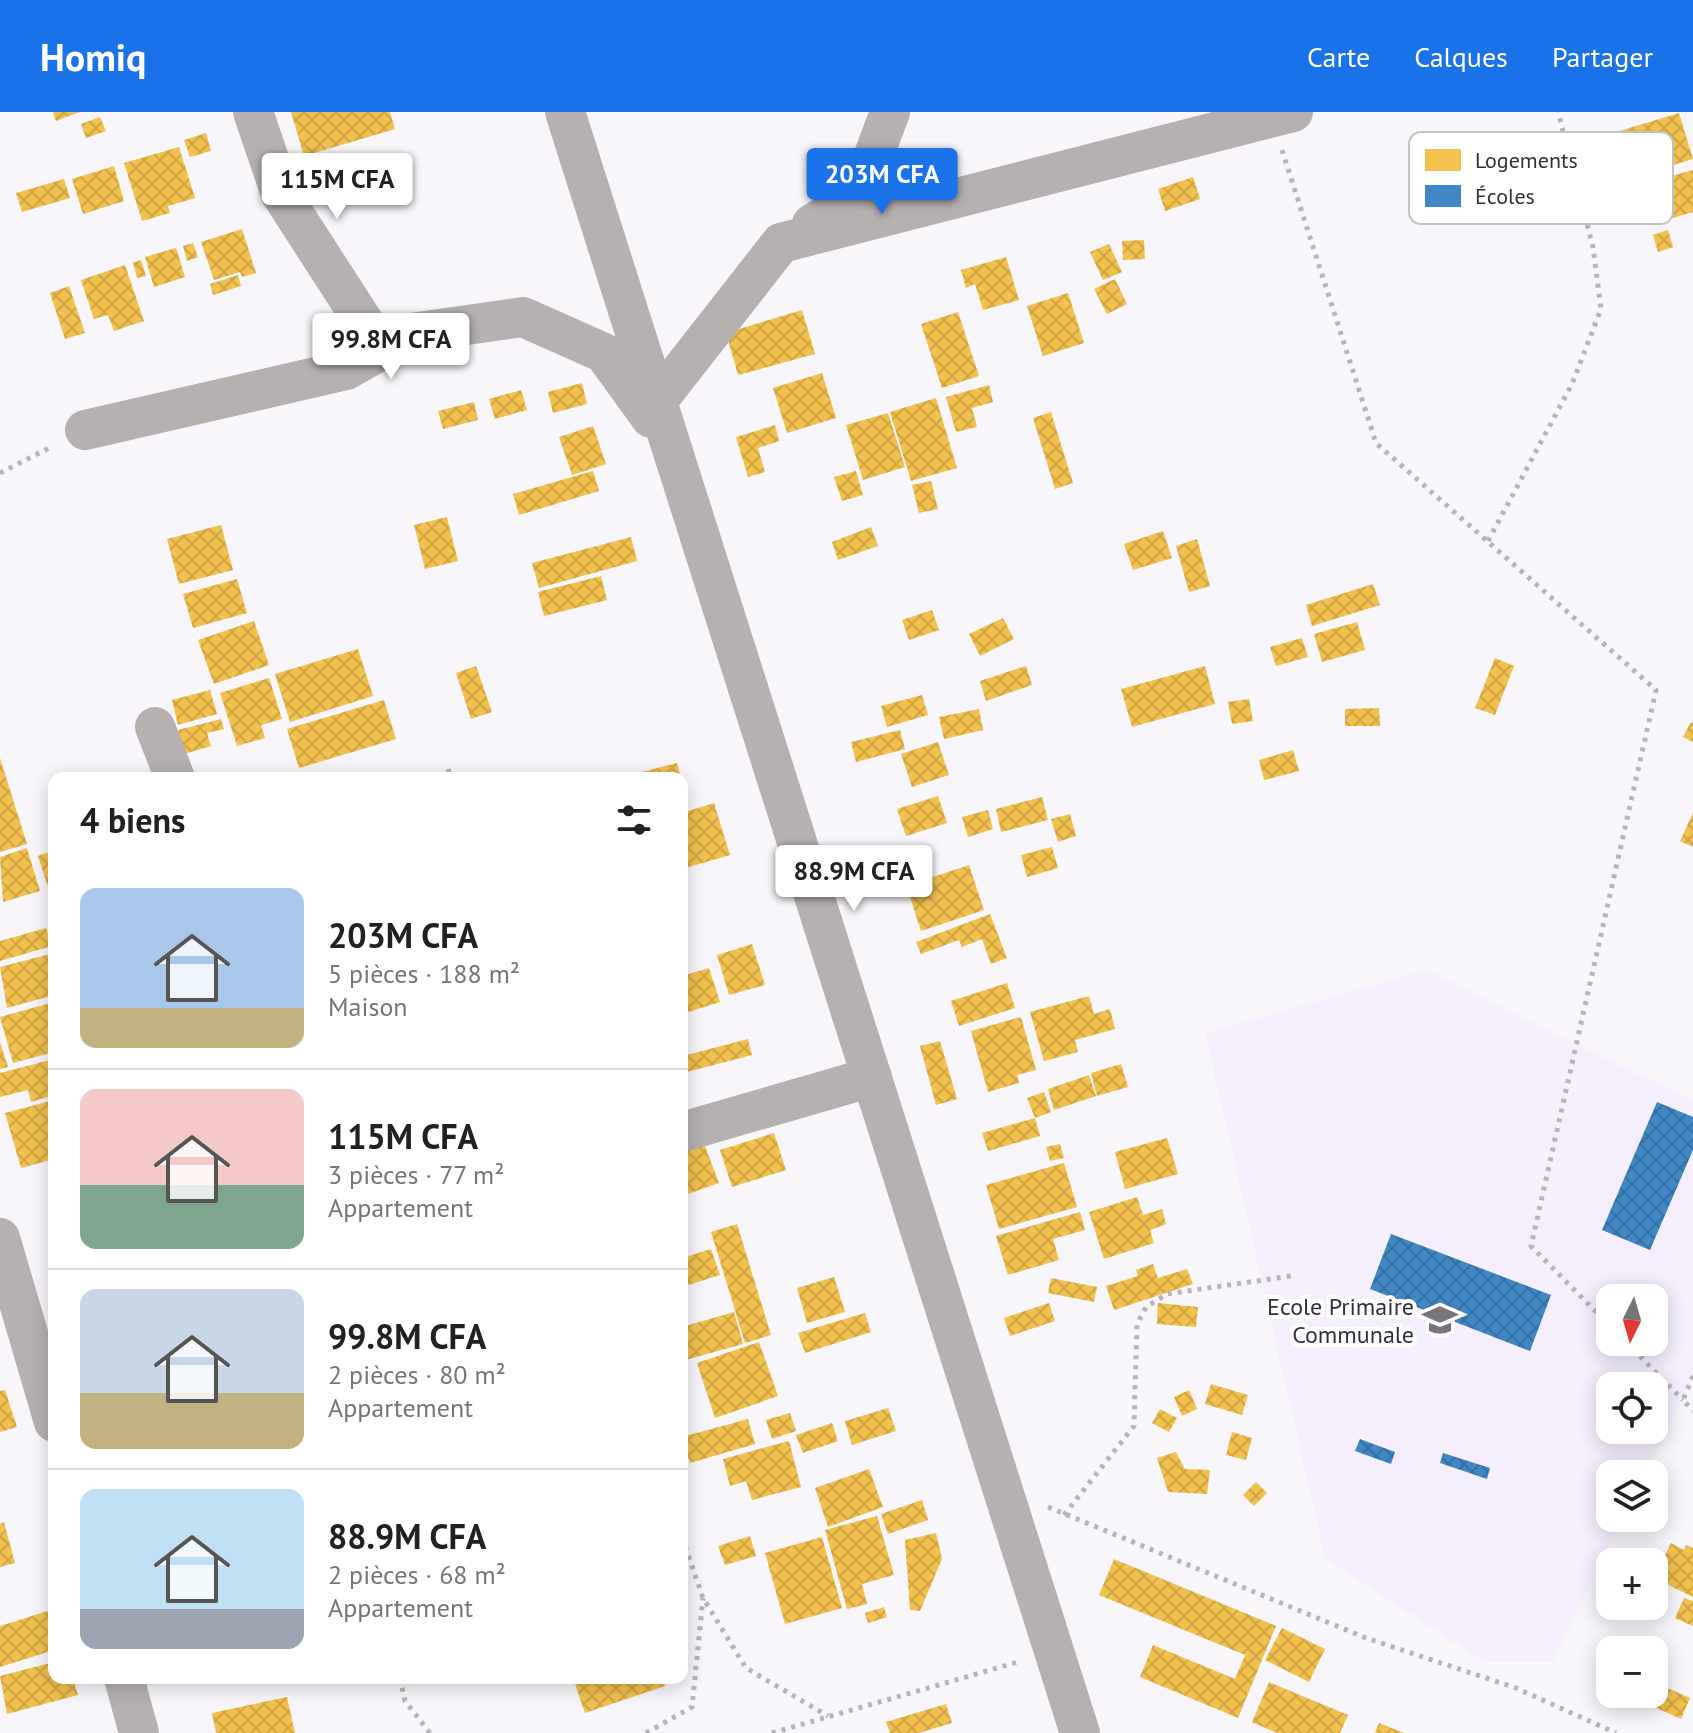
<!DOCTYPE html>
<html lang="fr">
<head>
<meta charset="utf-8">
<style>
	body { margin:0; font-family:"PT Sans",sans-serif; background:#f2f2f2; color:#202124; height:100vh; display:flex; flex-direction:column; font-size:30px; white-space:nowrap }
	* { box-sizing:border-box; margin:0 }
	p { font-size:26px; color:#757577 }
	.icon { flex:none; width:44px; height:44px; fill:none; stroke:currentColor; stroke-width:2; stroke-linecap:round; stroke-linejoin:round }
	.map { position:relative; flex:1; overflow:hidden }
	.details { position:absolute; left:48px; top:660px; width:640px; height:912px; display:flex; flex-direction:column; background:#fff; border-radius:16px; box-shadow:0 4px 20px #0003 }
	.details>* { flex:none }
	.needle { width:52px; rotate:185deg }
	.fabs { position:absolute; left:1596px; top:1172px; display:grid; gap:16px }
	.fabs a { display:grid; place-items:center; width:72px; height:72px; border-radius:16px; background:#fff; box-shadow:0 4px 20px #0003; font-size:40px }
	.price { position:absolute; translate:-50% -68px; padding:0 18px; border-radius:8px; background:#fff; color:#222; font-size:26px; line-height:52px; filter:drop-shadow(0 2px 4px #0008) }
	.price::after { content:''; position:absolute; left:50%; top:48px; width:24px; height:18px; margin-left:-12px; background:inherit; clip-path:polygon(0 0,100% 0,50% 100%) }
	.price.active { background:#1a73e8; color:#fff }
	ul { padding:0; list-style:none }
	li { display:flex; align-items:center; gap:24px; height:200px; padding:0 32px }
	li+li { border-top:2px solid #e0e0e0 }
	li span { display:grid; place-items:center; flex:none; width:224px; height:160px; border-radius:16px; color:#555 }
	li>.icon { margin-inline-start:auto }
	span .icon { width:96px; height:96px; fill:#fffc; stroke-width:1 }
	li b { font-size:34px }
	h2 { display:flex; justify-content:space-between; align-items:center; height:96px; padding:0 32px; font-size:34px }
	header { display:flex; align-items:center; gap:48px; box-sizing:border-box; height:112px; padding:0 40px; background:#1a73e8; color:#fff }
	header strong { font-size:38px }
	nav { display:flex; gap:44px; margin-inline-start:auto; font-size:28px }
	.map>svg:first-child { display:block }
	.built { fill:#f5effd; fill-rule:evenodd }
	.homes { fill:url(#homes-cross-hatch) }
	.schools { fill:url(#schools-cross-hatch) }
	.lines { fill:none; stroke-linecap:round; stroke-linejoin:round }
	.path { stroke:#b8b5b8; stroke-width:5; stroke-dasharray:4 6; stroke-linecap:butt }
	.minor { stroke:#b6b0b1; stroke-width:40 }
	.labels { text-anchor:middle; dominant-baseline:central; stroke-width:8; stroke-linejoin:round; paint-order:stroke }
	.poi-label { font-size:24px; fill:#332f3a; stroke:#fff; text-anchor:end }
	.key { fill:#fff; stroke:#c2c1c4; stroke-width:2 }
	.key-label { font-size:22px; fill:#332f3a }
</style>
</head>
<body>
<header>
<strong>Homiq</strong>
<nav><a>Carte</a><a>Calques</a><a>Partager</a></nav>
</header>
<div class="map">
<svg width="1693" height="1621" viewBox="0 0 1693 1621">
	<defs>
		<pattern id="homes-cross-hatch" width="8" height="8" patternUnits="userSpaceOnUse" patternTransform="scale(2)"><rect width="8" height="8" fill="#f2c14e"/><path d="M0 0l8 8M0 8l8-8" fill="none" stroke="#d0a645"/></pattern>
		<pattern id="schools-cross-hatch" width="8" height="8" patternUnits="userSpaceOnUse" patternTransform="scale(2)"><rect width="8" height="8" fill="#3f88c5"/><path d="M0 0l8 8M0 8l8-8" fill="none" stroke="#3570a1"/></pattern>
	</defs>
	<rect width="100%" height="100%" fill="#f8f6fa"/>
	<path class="built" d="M1427 858 1693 989V1267L1646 1362H1610V1406H1624L1552 1550H1484L1325 1446 1205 921ZM1610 1186H1654V1230H1610ZM1610 1274H1654V1318H1610Z"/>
	<path class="homes" d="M53 0H80L56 9Z
		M291 0H390L395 17 304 44Z
		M1679 1 1693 47 1630 66 1616 20Z
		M100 5 106 19 86 26 81 12Z
		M206 21 211 39 190 45 184 28Z
		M179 35 195 86 168 94 170 101 142 109 124 51Z
		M114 54 124 89 83 102 72 67Z
		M1693 58V100L1673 106 1661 67Z
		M1193 65 1200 87 1165 99 1158 77Z
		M64 67 70 86 22 100 16 81Z
		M242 117 256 161 242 165 240 160 214 168 201 130Z
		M1668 118 1673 135 1658 140 1653 123Z
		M1144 128 1145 147 1123 148 1122 129Z
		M193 131 198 145 187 149 183 134Z
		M1109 132 1122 160 1103 168 1090 140Z
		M176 136 185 165 154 175 145 145Z
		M1006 145 1019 188 983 198 975 172 966 176 961 158Z
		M141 148 146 164 137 166 133 151Z
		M125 153 144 209 114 219 108 203 94 207 81 168Z
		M238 163 241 174 213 183 210 172Z
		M1115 167 1127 192 1107 202 1094 177Z
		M69 174 85 221 65 227 50 181Z
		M1068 181 1084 231 1043 244 1027 194Z
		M802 198 815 242 738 263 726 221Z
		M958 200 979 264 942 276 921 212Z
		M822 261 836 306 787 321 773 276Z
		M582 271 587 292 553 301 548 280Z
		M989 273 993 290 972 296 977 315 956 320 946 285Z
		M521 278 527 298 495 307 489 287Z
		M936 286 957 356 911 369 890 300Z
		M474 290 478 308 443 317 438 299Z
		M1051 300 1073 371 1055 377 1033 306Z
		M888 301 905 355 863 368 846 313Z
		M775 313 779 329 758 336 765 360 748 365 736 325Z
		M593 314 606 352 572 363 559 325Z
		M593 359 599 379 519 403 513 382Z
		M856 359 863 383 842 389 834 365Z
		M931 369 938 397 919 401 912 373Z
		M447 405 458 449 425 457 414 413Z
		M221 413 233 458 179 472 167 427Z
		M871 415 878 434 838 448 832 430Z
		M1163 419 1172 446 1133 458 1124 432Z
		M631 425 637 449 539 476 532 451Z
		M1197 427 1210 474 1189 480 1176 434Z
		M601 464 607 488 544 504 538 480Z
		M237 467 247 501 193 516 183 482Z
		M1373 472 1380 493 1312 514 1306 493Z
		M932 498 939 518 909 528 902 508Z
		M1003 506 1014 527 980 544 969 522Z
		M254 509 269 553 214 572 198 528Z
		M1357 510 1365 538 1322 550 1314 522Z
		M1302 526 1308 545 1276 554 1270 535Z
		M358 537 373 584 290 610 275 562Z
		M1495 546 1514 554 1495 603 1475 596Z
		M476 554 492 600 471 607 456 561Z
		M1026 554 1032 573 986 589 980 569Z
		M1205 554 1215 592 1132 615 1121 577Z
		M269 566 282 607 261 613 265 626 237 634 220 581Z
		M210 578 217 602 178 613 172 588Z
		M922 583 928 603 887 615 881 594Z
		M1249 587 1253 609 1232 612 1228 590Z
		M384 588 396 627 299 656 287 617Z
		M1379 596 1380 614H1345V597Z
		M979 597 983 618 944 627 939 605Z
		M221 607 224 617 207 621 211 634 184 642 178 618Z
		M1691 610 1693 611V630L1683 625Z
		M900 618 905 637 856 650 851 630Z
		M938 630 949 663 912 675 901 642Z
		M1293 638 1299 659 1264 668 1259 648Z
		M0 646 27 732 0 740Z
		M677 651 681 666H622V665Z
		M938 684 947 711 906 724 897 697Z
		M1042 685 1048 708 1001 720 996 697Z
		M714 691 730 743 682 757V701Z
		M988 698 993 717 968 725 962 705Z
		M1693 701V735L1680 729Z
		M1070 702 1076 724 1058 730 1051 707Z
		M1052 735 1058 756 1027 765 1021 743Z
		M27 736 40 779 3 790 0 745Z
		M54 738V791H53L38 744Z
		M969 753 984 798 921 819 904 767 930 758 933 765Z
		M990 802 1007 846 991 852 982 827 962 835 959 828 921 842 916 830Z
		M46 816 52 834 0 849V829Z
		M752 832 765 873 729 883 717 843Z
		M54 841V883L7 896 0 855Z
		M709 856 720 890 682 902V864Z
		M1007 871 1015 896 959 914 951 889Z
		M1089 884 1094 902 1110 897 1115 917 1075 928 1078 940 1044 949 1030 900Z
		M54 890V940L13 951 0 905Z
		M1021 905 1036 958 1017 963 1019 971 988 980 971 919Z
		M748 927 752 943 687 960 683 944Z
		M940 929 957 987 936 993 920 934Z
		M0 930 8 955 0 957Z
		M54 947V983L31 990 28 978 0 985V961Z
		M1121 952 1128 975 1097 984 1091 961Z
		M1089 963 1096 984 1054 998 1048 977Z
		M1044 980 1051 1000 1035 1006 1040 1024 988 1039 982 1021 1035 1006 1027 986Z
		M54 988V1047L21 1056 5 1001Z
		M774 1021 786 1058 732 1075 720 1038Z
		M1167 1026 1178 1062 1125 1077 1115 1040Z
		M703 1029 719 1071 682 1084V1037Z
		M1060 1032 1064 1046 1050 1049 1046 1035Z
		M1064 1051 1077 1095 999 1117 986 1073Z
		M1137 1085 1143 1103 1162 1097 1166 1112 1150 1118 1154 1131 1104 1147 1089 1100Z
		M1080 1100 1085 1118 1053 1127 1059 1148 1008 1163 996 1124Z
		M737 1112 771 1223 745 1231 711 1120Z
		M711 1137 720 1163 682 1175V1146Z
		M1153 1152 1158 1166 1187 1157 1193 1172 1114 1198 1106 1174 1138 1164 1136 1158Z
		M834 1165 845 1200 807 1211 797 1176Z
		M1051 1166 1097 1175 1094 1190 1048 1181Z
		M1049 1191 1055 1209 1010 1224 1004 1206Z
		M1158 1191 1198 1195 1196 1215 1157 1212Z
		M734 1200 743 1232 682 1249V1215Z
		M865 1201 871 1220 805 1241 798 1221Z
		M759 1230 778 1284 715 1306 697 1251Z
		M1211 1272 1248 1283 1242 1303 1205 1292Z
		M5 1278 17 1315 0 1320V1279Z
		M1189 1278 1197 1297 1182 1304 1174 1285Z
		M888 1296 896 1319 852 1333 845 1309Z
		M1160 1297 1177 1306 1169 1320 1152 1311Z
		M790 1301 796 1319 772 1327 766 1308Z
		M748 1307 755 1332 690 1351 682 1325Z
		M832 1311 838 1329 803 1341 796 1323Z
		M1232 1320 1252 1326 1246 1348 1226 1343Z
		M789 1329 801 1375 752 1388 746 1369 730 1374 723 1347Z
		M1176 1340 1185 1357 1210 1358 1207 1382 1168 1380 1157 1346Z
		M869 1357 883 1395 828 1415 815 1376Z
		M1256 1370 1267 1381 1254 1394 1243 1383Z
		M922 1388 928 1408 888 1422 881 1402Z
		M877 1404 894 1463 862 1472 867 1492 847 1497 825 1418Z
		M4 1410 15 1451 0 1455V1412Z
		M936 1421 942 1447 920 1499 910 1498 905 1428Z
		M750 1424 756 1444 725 1453 718 1434Z
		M822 1425 842 1496 785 1512 765 1441Z
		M1671 1431 1684 1438 1686 1433 1693 1436V1485L1654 1466Z
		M1114 1447 1276 1514 1238 1606 1140 1565 1153 1533 1235 1567 1245 1543 1099 1483Z
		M1684 1486 1693 1489V1514L1675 1506Z
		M1618 1494H1642L1636 1508 1616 1498Z
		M884 1495 887 1505 868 1511 865 1501Z
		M54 1497V1538L0 1555V1514Z
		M1282 1516 1325 1537 1309 1570 1265 1548Z
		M1616 1533 1618 1538H1610V1565L1599 1540Z
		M54 1550V1566H73L78 1583 7 1602 0 1564Z
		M573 1566H663L665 1574 585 1601Z
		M1269 1570 1348 1603 1340 1621H1277L1252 1610Z
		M1654 1570 1690 1586 1681 1607 1626 1582H1654Z
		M287 1585 295 1621H216L212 1601Z
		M946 1592 952 1611 919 1621H890L886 1610Z
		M1379 1611 1404 1621H1375Z"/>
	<path class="schools" d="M1657 990 1693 1005V1038L1650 1138 1602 1118Z
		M1391 1122 1551 1183 1530 1239 1370 1177Z
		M1360 1327 1395 1340 1391 1352 1355 1339Z
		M1443 1341 1490 1356 1487 1367 1440 1351Z"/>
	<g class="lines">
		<path class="path" d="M1282 38 1376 331 1656 578 1531 1134 1610 1214
			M0 361 53 334
			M1488 429 1572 272 1601 197 1593 135 1558 0
			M448 657 451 666
			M1626 1230 1683 1288
			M1693 1264 1683 1288 1693 1299
			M1048 1395 1366 1526 1516 1576 1616 1621
			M1064 1403 1134 1314 1137 1212 1146 1195 1167 1182 1291 1164
			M682 1425 703 1486 746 1556 828 1604
			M400 1566 405 1589 430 1621
			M646 1621 692 1595 703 1486
			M772 1621 1018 1550"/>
		<path class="minor" d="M253 0 281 82 381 237
			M565 0 1080 1621
			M812 112 859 83 890 0
			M658 288 781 131 1293 0
			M85 318 346 258 411 221 523 205 604 241 651 306
			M155 615 175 666
			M682 1020 872 965
			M0 1126 54 1310
			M124 1566 139 1621"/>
	</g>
	<defs>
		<g id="school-bare" transform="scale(2.76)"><path d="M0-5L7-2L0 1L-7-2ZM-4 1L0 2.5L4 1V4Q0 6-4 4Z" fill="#78757d" stroke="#fff" stroke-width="2.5" paint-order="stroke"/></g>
	</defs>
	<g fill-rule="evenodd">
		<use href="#school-bare" x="1440" y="1208"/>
	</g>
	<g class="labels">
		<g class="poi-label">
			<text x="1414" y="1194">Ecole Primaire<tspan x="1414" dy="28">Communale</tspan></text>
		</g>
	</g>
	<rect x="1409" y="20" width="264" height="92" rx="12" class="key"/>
	<rect x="1425" y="37" width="36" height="22" fill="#f2c14e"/>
	<rect x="1425" y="73" width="36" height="22" fill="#3f88c5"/>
	<g class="key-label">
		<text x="1475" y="56">Logements</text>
		<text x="1475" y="92">Écoles</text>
	</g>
</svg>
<div class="fabs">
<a><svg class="needle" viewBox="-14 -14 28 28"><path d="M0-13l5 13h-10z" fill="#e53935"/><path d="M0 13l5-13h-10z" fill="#757577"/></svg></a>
<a><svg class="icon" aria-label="locate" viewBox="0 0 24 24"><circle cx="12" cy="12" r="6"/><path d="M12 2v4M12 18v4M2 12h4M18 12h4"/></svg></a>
<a><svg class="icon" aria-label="layers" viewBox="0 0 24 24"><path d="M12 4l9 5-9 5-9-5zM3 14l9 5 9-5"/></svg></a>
<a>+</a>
<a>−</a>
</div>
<b class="price active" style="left:882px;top:104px">203M CFA</b>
<b class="price" style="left:337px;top:109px">115M CFA</b>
<b class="price" style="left:391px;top:269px">99.8M CFA</b>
<b class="price" style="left:854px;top:801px">88.9M CFA</b>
<section class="details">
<h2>4 biens<svg class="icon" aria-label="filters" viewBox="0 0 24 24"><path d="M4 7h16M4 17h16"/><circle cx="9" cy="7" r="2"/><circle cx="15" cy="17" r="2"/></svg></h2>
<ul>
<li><span style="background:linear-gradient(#a9c7e8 75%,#c2b280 0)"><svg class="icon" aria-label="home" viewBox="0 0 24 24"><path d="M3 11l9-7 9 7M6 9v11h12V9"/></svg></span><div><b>203M CFA</b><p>5 pièces · 188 m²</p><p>Maison</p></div></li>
<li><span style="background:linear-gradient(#f6c9c9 60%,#7fa58c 0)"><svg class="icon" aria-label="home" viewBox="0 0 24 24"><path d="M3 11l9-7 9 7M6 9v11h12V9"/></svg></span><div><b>115M CFA</b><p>3 pièces · 77 m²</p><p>Appartement</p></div></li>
<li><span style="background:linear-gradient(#c9d6e8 65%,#c2b280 0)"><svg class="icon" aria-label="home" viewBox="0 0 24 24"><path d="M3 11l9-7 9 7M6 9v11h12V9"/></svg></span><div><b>99.8M CFA</b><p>2 pièces · 80 m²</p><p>Appartement</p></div></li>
<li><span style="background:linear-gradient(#bfe0f5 75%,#9aa5b1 0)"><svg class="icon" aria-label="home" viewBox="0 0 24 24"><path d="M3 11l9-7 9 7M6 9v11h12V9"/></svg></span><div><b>88.9M CFA</b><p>2 pièces · 68 m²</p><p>Appartement</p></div></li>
</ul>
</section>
</div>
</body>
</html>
